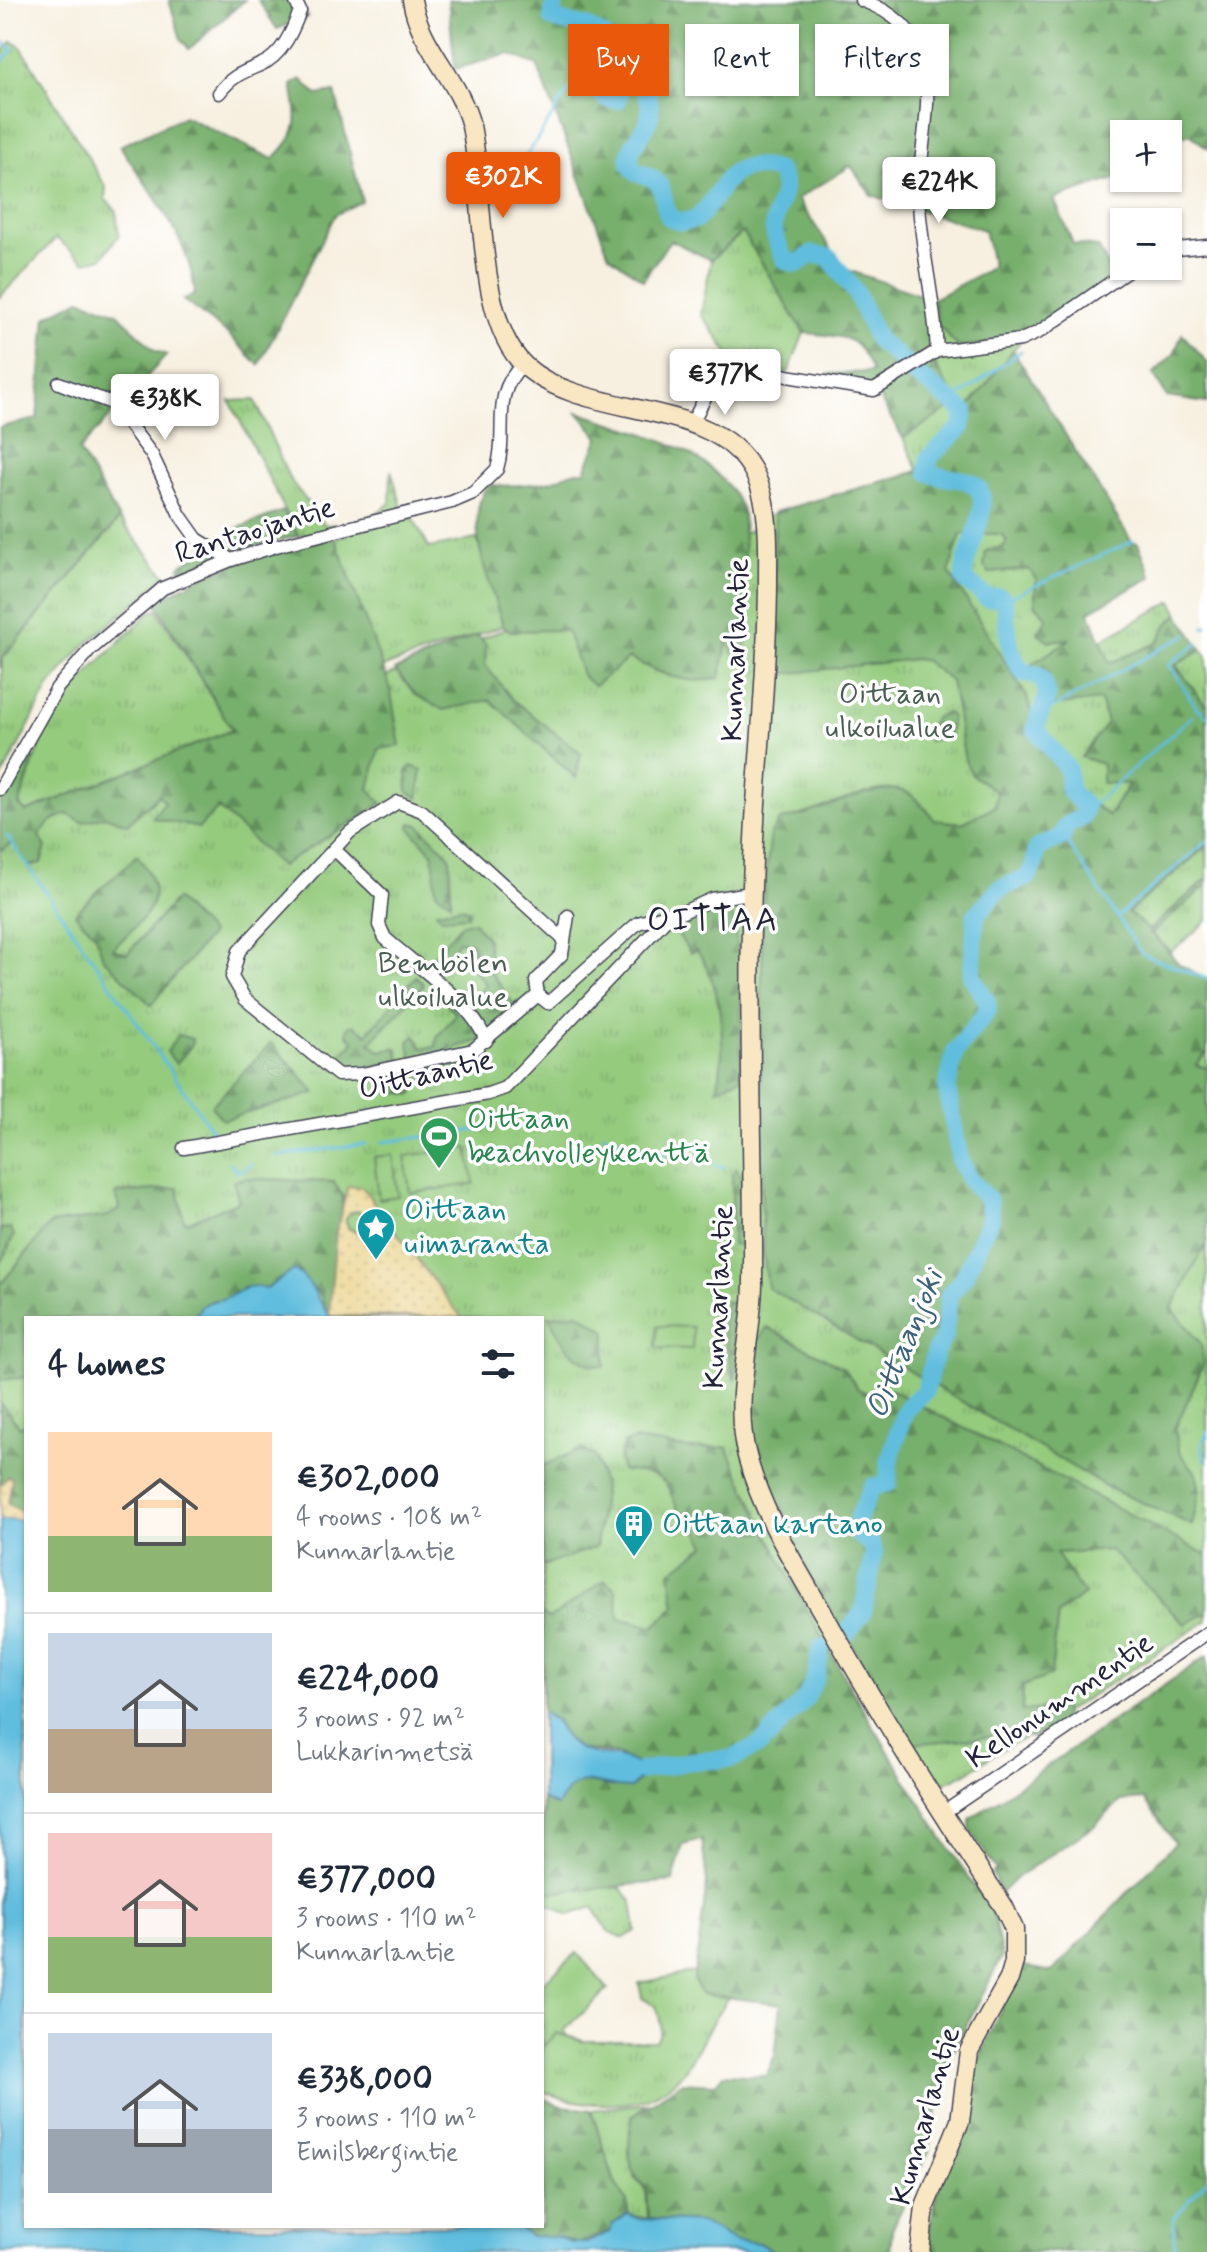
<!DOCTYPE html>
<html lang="en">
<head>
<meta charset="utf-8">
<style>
	body { margin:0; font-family:Mynerve,sans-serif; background:#f6f6f7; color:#1f2937; height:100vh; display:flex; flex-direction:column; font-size:30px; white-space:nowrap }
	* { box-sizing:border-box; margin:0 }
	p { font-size:26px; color:#747a83 }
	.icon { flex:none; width:44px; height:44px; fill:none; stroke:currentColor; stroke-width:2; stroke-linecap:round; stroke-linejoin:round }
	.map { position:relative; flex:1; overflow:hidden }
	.sheet { position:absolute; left:24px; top:1316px; width:520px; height:912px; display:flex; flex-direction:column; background:#fff; border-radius:0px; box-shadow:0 2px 6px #0004 }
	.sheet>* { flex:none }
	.guide { position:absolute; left:568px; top:24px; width:518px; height:72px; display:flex; gap:16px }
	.buttons { position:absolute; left:1110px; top:120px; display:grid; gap:16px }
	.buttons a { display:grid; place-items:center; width:72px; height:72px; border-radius:0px; background:#fff; box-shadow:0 2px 6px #0004; font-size:40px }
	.price { position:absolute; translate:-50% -68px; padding:0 18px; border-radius:8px; background:#fff; color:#222; font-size:26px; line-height:52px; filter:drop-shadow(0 2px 4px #0008) }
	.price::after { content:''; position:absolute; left:50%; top:48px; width:24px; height:18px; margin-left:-12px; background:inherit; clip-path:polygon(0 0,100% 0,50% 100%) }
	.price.current { background:#ea580c; color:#fff }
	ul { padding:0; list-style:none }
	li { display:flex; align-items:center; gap:24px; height:200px; padding:0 24px }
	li+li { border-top:2px solid #e0e1e3 }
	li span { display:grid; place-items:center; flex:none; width:224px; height:160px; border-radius:0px; color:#555 }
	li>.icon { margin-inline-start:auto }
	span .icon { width:96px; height:96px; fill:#fffc; stroke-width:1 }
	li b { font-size:34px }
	h2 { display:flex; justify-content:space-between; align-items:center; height:96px; padding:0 24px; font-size:34px }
	.pill { padding:0 28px; border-radius:0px; background:#fff; box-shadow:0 2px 6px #0004; font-size:28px; line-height:72px }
	.pill.current { background:#ea580c; color:#fff }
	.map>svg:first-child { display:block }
	.grass { fill:url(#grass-tufts); stroke:#5b765c; stroke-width:2 }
	.forest { fill:url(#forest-firs); stroke:#4c6854; stroke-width:2; fill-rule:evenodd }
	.sand { fill:url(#sand-dots); stroke:#887e6c; stroke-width:2 }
	.garden { fill:#94cb7d; stroke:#5b765c; stroke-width:2 }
	.water { fill:#60bdde; stroke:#41708c; stroke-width:2 }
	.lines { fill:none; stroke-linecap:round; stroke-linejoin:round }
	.stream { stroke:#60bdde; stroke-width:3 }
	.river { stroke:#60bdde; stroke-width:18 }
	.minor-casing { stroke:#424154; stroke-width:15 }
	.secondary-casing { stroke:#424154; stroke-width:21 }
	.minor { stroke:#fff; stroke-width:12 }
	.secondary { stroke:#f9e7c3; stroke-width:18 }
	.labels { text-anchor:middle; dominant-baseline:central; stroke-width:7; stroke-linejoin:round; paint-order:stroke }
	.street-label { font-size:30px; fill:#22223b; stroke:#fff }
	.park-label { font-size:30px; fill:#4a5d52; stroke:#fff }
	.leisure-label { font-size:30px; fill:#27864d; stroke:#fff; text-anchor:start }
	.culture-label { font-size:30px; fill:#0d838f; stroke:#fff; text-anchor:start }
	.water-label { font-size:32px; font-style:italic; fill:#3b607c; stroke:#fff }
	.quarter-label { font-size:34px; letter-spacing:2px; fill:#22223b; stroke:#fff }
</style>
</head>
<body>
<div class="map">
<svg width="1207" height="2252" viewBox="0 0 1207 2252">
	<defs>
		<pattern id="grass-tufts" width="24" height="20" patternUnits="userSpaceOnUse" patternTransform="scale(2)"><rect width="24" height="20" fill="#94cb7d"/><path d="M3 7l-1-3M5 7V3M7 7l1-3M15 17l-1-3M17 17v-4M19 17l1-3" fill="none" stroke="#7fae6d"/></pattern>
		<pattern id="forest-firs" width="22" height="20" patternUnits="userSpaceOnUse" patternTransform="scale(2)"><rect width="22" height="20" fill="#77af6c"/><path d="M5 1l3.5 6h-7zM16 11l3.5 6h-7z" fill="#618e5a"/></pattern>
		<pattern id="sand-dots" width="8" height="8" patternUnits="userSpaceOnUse" patternTransform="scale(2)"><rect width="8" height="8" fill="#eeda9e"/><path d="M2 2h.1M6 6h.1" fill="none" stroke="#ccbb89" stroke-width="1.8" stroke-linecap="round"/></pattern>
	</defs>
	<rect width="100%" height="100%" fill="#fff"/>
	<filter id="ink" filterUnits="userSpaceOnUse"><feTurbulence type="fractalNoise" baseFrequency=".0125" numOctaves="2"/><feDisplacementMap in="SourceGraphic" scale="16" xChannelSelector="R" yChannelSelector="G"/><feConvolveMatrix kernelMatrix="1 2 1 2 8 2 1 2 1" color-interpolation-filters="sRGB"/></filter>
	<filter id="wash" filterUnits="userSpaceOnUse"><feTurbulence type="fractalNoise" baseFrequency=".006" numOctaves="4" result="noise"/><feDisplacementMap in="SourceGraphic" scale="32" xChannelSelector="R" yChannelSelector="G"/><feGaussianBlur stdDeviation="1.8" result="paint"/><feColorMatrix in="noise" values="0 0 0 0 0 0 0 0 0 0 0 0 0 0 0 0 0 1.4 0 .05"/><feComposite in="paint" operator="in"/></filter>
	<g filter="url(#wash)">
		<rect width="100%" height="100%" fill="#f7f0e0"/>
		<path class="grass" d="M12 41 21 47 106 187 105 199 116 210 119 235 102 258 85 262 56 238 0 297V55Z
			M743 232 804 333 788 373 734 361 701 314 711 260Z
			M926 297 1021 340 920 470 1001 534 1007 542 990 573 1029 569 1036 579 1035 604 1072 639 1028 667 1100 699 1108 723 1102 763 1129 783 1109 816 1087 800 1067 827 1202 1057 1207 1052V1621L1020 1741C990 1751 969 1779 938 1784L847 1629 783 1723 542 1708V1318H26V1520L0 1517V831L757 528 775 512 919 471 903 438 956 404 930 355Z
			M255 400 289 478 325 525C347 525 374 518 390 503L391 470 402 507 359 524 298 536 230 401Z
			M403 517 413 518 429 548 477 539 503 626 381 668 335 538Z
			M119 519 166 576 84 646 50 685 0 781 2 659Z
			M1172 601 1179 614 1168 624 1157 643 1110 664 1101 640Z
			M157 610 233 730 26 812 19 805 43 735 63 706 92 669 150 612Z
			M1202 650 1207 656V708L1175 664Z
			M1207 846V879L1148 931 1128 912Z
			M1207 885V921L1171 952 1151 933Z
			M619 1886 632 1901 636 1931 624 1938 608 1931 593 1907 569 1915 551 1905 542 1907V1893Z
			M695 1972 701 1994 728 1998C710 2021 701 2048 684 2071 651 2114 587 2109 542 2091V2047L557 2033 584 2041H656C664 2030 660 2018 656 2006L642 1998 639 1983Z
			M647 2103 632 2116 635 2179C650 2191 650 2201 648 2219L628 2214 627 2201 615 2183 591 2110Z"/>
		<path class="forest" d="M169 0H245L189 49 181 39Z
			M258 0H300L308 17 277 29Z
			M448 0H1207V148L1190 134 1168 141V134H1124V176L1054 199 1073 244 1098 247 1109 267 1127 266 1038 328 998 342 958 347 939 326 933 299 993 267 984 230 871 195 851 166 797 199 845 269 926 297 934 347 930 355 957 404 903 438 877 394 827 380 828 374 872 372C856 331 844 338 804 333L743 232 711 260 670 240 643 280 609 255 537 65 509 54 455 69Z
			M301 79 317 95 335 92 362 201 335 215 259 365 229 335 183 300 195 294C190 238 150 192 120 146L184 116 273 159C301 131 299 123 292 85Z
			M80 299 118 313 155 351 167 355 79 450 119 519 2 659 0 668V427L37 419 46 317Z
			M1182 334 1207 362V403L1167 397 1153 374 1174 354Z
			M1013 350 1132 542 1138 543 1152 577 1089 611 1110 663 1157 643 1168 624 1179 614 1202 650 1176 665 1207 708V846L1128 912 1149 930 1207 879V885L1152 933 1179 964 1207 980V1052L1196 1065 1207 1068V1243L1172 1308 1201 1344 1204 1363 1175 1429 1179 1451 1196 1473 1200 1490 1192 1525 1109 1488 768 1288 763 1252 760 1139 763 900 771 833 780 820C814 817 876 778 908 793 918 797 927 812 935 820L962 823 995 806 996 791 972 775 965 761 951 681 925 661 915 659 774 675 775 512 920 471ZM961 534H1001L1007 541 1003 547 986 551 984 567 990 573 1029 569 1036 579 1035 604 1047 618 1038 633 1049 641 1070 639 1028 667 1052 706 1100 700 1107 723 1081 757 1102 764V783L1129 784 1109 816 1087 800 1071 802 1060 792 1070 782 1068 769 1038 735 1027 697 949 572Z
			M578 412C640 434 715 445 743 512L747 666 740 663 727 642 720 678C685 686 661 674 629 658L594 686 583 677 566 630 512 631 503 626C492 587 460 519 489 484 497 488 544 484 554 480 570 475 563 472 585 471L599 437Z
			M283 511 298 536 237 550 181 572 180 566 238 528Z
			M335 538 390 687 400 746 379 749 369 789 382 803 281 866 218 808 199 828 152 818 165 802 159 795 127 824 105 816 83 822 67 814 51 821 39 836 46 847 41 863 28 867 12 843 0 851V804L27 755 34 758 19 805 26 812 232 730 156 603C208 567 273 549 335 538Z
			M477 635 486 644 485 665 513 700 581 753 576 778 490 700 443 710 416 695 395 670Z
			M947 713 952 717 949 735 929 741 926 731 936 717Z
			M411 766 422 770 418 798 408 792 407 771Z
			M411 823 419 825 450 856 451 902 436 892 433 854 410 828Z
			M137 855C173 902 145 915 113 949L127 954 176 899 211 934 151 1005 103 958 96 935 75 914C94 892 117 876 137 855Z
			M461 907 469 910 468 916 442 918 436 911Z
			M732 911 741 971V1078L717 1089C727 1048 723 986 697 951L690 953 677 933C687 915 714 913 732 911Z
			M473 921 487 939 492 974 515 1006 489 1032 469 1007 486 984 475 972 472 943 458 941 436 974 425 966 460 925Z
			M416 976 424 985 370 1043 380 1051 397 1048 401 1062 347 1071 333 1068 331 1060 340 1057 354 1042 347 1034 348 1026 354 1025 367 1034Z
			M451 1000 478 1030 481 1040 412 1061 409 1042 415 1035 422 1048 436 1047 437 1037 456 1014 447 1004Z
			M178 1035 192 1039 191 1046 176 1064 167 1052Z
			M271 1043 316 1093 223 1120 211 1106Z
			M459 1058 460 1065 416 1085 413 1095 381 1090 384 1073Z
			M736 1168 742 1177 744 1241 740 1245 732 1244V1174Z
			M245 1178 334 1182 343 1197 329 1316 321 1295 305 1281 299 1271 276 1280 267 1288C235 1283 247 1292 225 1298 210 1302 201 1300 195 1318H26V1377L0 1380V1285L50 1224 109 1216 119 1209 116 1193 178 1188 184 1221 188 1222 239 1201 233 1181Z
			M10 1228 14 1235 0 1265V1229Z
			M726 1301 744 1308 735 1381 722 1326Z
			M579 1313 606 1331 605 1366C575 1367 561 1341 549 1316Z
			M767 1327 844 1368 858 1389 884 1401 889 1389 1207 1555V1613L1185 1624 1110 1550 1056 1553 1084 1594 1058 1614 1051 1675 1023 1686 1022 1711 1063 1707 1065 1723 1032 1738 1021 1734 911 1744 803 1564 756 1469 751 1395 757 1341Z
			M0 1403 20 1427 26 1424V1514L8 1504 11 1489 8 1477 0 1485Z
			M635 1440 691 1449 727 1447C800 1611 892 1765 993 1914L1002 1956 946 2065 929 2152 892 2229 890 2252H774L759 2243 736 2241 701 2222 648 2219 646 2188C623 2169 629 2142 632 2116L682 2082 715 2084 723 2074 766 2076 775 2056 781 2004 701 1994 694 1979 707 1883 702 1840 683 1845 673 1881 542 1893V1799L556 1806C559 1801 562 1792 566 1788 577 1777 598 1784 610 1786 618 1788 633 1781 641 1777V1766L617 1754 579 1749 567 1739 557 1721 542 1712V1614L549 1619 605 1580 616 1590 619 1618 654 1627 675 1606 670 1572 706 1545 697 1530 685 1525C664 1483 673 1472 622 1471L619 1459 624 1443Z
			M581 1449 595 1456 604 1488 596 1547 542 1566V1466Z
			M1207 1656V2252H927C937 2152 979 2057 1020 1966L1052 1972 1175 1843 1144 1799 1121 1801 1093 1827 1017 1877 1001 1893 992 1873 996 1870 970 1829V1819Z
			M542 2097 557 2105 591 2110 615 2183 627 2201 628 2214 612 2225 611 2231 578 2244 558 2237 530 2236 516 2226H542Z"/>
		<path class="sand" d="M348 1186 362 1187 462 1318 329 1316 336 1232Z
			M8 1476 12 1478 8 1504 26 1514V1520H0V1485Z"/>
		<path class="garden" d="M468 1148 474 1184 410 1193 405 1156Z
			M393 1155 398 1196 379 1199 374 1157Z
			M346 1221a10 10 0 1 1 20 0a10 10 0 1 1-20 0Z
			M657 1326 693 1327 692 1349 656 1348Z
			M577 1953 608 1989 564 2031 569 2037 584 2042 557 2033 542 2047V1983Z"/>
		<path class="water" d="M294 1270C313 1279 320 1308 332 1318H195C201 1300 210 1303 225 1298 246 1291 238 1284 267 1288Z
			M0 1520H26V2226H516L530 2236 558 2237 571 2243H587L611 2231 612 2225 628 2214 639 2219 701 2222 736 2241 758 2243 774 2252H0Z
			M542 1712C560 1720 563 1744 582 1750 604 1759 616 1751 641 1766V1777L631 1788C595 1788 579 1766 557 1806L542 1799Z"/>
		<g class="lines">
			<path class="stream" d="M0 40 13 49 0 64
				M486 201 524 160 570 88 593 84
				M953 401 1021 351
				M1004 600 1133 541
				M1204 627 1207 626
				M1200 709 1207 717
				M1198 710 1169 664 1199 643
				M1042 714 1188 634
				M1084 813 1192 716
				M7 836 216 1136
				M1063 836 1142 954 1207 979
				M1118 916 1207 841
				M603 1135 631 1144
				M383 1142 477 1130 513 1116
				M644 1147 708 1162
				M277 1156 366 1144
				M230 1163 237 1172 252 1165
				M715 1165 725 1167
				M1205 1460 1202 1446 1207 1432
				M1175 2252 1173 2219 1207 2180"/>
			<path class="river" d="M555 0 552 19 587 27 603 36V44L589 55C585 73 593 85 605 98L618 100 622 81 626 79 644 86C648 95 652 109 649 119 644 137 617 154 636 172 668 181 659 191 669 217L681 222 697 219C727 190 723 155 778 171 792 189 773 209 774 228 774 238 781 251 785 260L797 264 812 254 829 257 856 293 878 341 904 362
				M846 1634 863 1612 874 1553 871 1543 859 1535 858 1519 872 1487 888 1483 889 1462 903 1416 908 1406 925 1391 936 1350 944 1337 949 1296 965 1275 991 1217 988 1199 970 1180 960 1160 947 1089 955 1052 988 1010 987 1001 972 977 976 915 999 889 1028 877 1034 866 1037 848 1063 836 1066 826 1082 817 1085 807 1069 790 1068 769 1036 730C1037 709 1058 698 1038 675L1024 673C1006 653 1008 624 1004 600L1001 597 987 598 964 579C961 553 1002 497 970 482 957 476 941 480 928 472L929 458 962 427 965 412 912 371
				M641 1771 691 1761 732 1759 761 1744 806 1698 816 1676 821 1648"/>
		</g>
	</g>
	<g filter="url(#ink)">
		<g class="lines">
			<g class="minor-casing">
				<path id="minor" d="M861 0C963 37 916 128 919 204 922 254 935 302 937 351
					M219 93C232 76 241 73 260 65 282 56 292 32 300 11L295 0
					M1168 250 1207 246
					M59 383 114 404 152 455 180 515 197 539 231 560
					M692 423 718 372 729 365H745L787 376 874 390 937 351 1021 340 1039 332 1135 266
					M0 789 57 688 90 650 163 588 231 560 276 546 452 502 473 493 497 469C509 429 489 397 523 364
					M335 850 382 895 379 925 385 938C415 965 473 1003 486 1041
					M568 916 562 954 536 981 538 995 548 1003 638 923 671 914
					M538 995 473 1050 362 1074 338 1075 245 999 232 977 239 951 350 832 398 802 422 811 562 938
					M184 1148 488 1094 505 1088 665 920 712 899 750 893
					M943 1813 1207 1633"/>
			</g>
			<g class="secondary-casing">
				<path id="secondary" d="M412 0C420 48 460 80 471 126 485 191 475 320 525 366 588 423 727 394 759 484 770 515 768 548 768 580 768 667 758 753 754 840 746 988 754 1136 753 1284 752 1341 732 1401 747 1456 762 1514 798 1570 828 1622 883 1719 942 1814 1004 1907L1014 1929V1962L1009 1979 969 2051 960 2121 925 2206 920 2252"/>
			</g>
			<use href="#minor" class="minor"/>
			<use href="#secondary" class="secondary"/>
		</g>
	</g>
	<defs>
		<g id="stadium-pin" transform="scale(2)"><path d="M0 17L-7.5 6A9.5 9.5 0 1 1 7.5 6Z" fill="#2e9e5b" stroke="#fff"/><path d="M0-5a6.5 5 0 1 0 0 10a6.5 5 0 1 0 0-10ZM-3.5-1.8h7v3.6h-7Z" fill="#fff"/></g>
		<g id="sight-pin" transform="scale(2)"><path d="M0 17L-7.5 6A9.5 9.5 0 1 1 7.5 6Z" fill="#0f9aa8" stroke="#fff"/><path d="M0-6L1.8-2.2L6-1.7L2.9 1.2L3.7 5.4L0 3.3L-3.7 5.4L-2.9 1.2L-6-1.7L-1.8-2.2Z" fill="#fff"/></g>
		<g id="building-pin" transform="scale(2)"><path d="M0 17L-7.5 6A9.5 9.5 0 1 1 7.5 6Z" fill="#0f9aa8" stroke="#fff"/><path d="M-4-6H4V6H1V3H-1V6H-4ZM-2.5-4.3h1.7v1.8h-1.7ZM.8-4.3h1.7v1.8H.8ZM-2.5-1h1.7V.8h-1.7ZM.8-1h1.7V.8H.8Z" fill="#fff"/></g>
	</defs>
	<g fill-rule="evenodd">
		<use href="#stadium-pin" x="439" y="1136"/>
		<use href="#sight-pin" x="376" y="1227"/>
		<use href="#building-pin" x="634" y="1524"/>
	</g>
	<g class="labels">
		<g class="street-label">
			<text transform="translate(255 531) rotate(-17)">Rantaojantie</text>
			<text transform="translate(736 650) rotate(-88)">Kunnarlantie</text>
			<text transform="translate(426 1075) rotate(-13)">Oittaantie</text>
			<text transform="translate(719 1297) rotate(-87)">Kunnarlantie</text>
			<text transform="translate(1060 1701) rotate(-34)">Kellonummentie</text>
			<text transform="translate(926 2116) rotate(-74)">Kunnarlantie</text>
		</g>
		<g class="park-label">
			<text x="890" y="694">Oittaan<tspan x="890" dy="34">ulkoilualue</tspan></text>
			<text x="443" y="963">Bembölen<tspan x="443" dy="34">ulkoilualue</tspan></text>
		</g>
		<g class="leisure-label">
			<text x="467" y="1119">Oittaan<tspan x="467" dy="34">beachvolleykenttä</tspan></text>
		</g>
		<g class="culture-label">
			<text x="404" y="1210">Oittaan<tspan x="404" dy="34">uimaranta</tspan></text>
			<text x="662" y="1524">Oittaan kartano</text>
		</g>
		<g class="water-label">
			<text transform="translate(905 1344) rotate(-68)">Oittaanjoki</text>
		</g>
		<g class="quarter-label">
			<text x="713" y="920">OITTAA</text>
		</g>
	</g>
</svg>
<div class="buttons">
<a>+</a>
<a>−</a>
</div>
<b class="price current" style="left:503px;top:220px">€302K</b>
<b class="price" style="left:939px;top:225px">€224K</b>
<b class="price" style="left:725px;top:417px">€377K</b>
<b class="price" style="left:165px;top:442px">€338K</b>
<div class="guide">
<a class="pill current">Buy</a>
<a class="pill">Rent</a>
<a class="pill">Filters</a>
</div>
<section class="sheet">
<h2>4 homes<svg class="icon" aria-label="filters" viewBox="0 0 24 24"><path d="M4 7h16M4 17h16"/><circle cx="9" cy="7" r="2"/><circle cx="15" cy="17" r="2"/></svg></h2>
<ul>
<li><span style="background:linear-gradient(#ffd9b3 65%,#8fb573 0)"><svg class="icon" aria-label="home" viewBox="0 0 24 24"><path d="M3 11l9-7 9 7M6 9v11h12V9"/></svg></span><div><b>€302,000</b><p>4 rooms · 108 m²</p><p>Kunnarlantie</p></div></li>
<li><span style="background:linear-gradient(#c9d6e8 60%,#b9a48a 0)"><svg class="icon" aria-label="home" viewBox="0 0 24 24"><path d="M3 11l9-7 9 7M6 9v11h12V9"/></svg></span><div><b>€224,000</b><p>3 rooms · 92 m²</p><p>Lukkarinmetsä</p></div></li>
<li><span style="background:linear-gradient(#f6c9c9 65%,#8fb573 0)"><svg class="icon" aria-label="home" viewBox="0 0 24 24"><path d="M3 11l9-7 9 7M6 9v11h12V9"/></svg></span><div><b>€377,000</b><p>3 rooms · 110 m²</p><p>Kunnarlantie</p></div></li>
<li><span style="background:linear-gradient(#c9d6e8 60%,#9aa5b1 0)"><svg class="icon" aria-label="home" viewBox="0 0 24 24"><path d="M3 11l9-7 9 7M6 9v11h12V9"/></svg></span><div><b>€338,000</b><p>3 rooms · 110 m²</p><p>Emilsbergintie</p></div></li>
</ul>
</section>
</div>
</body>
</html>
